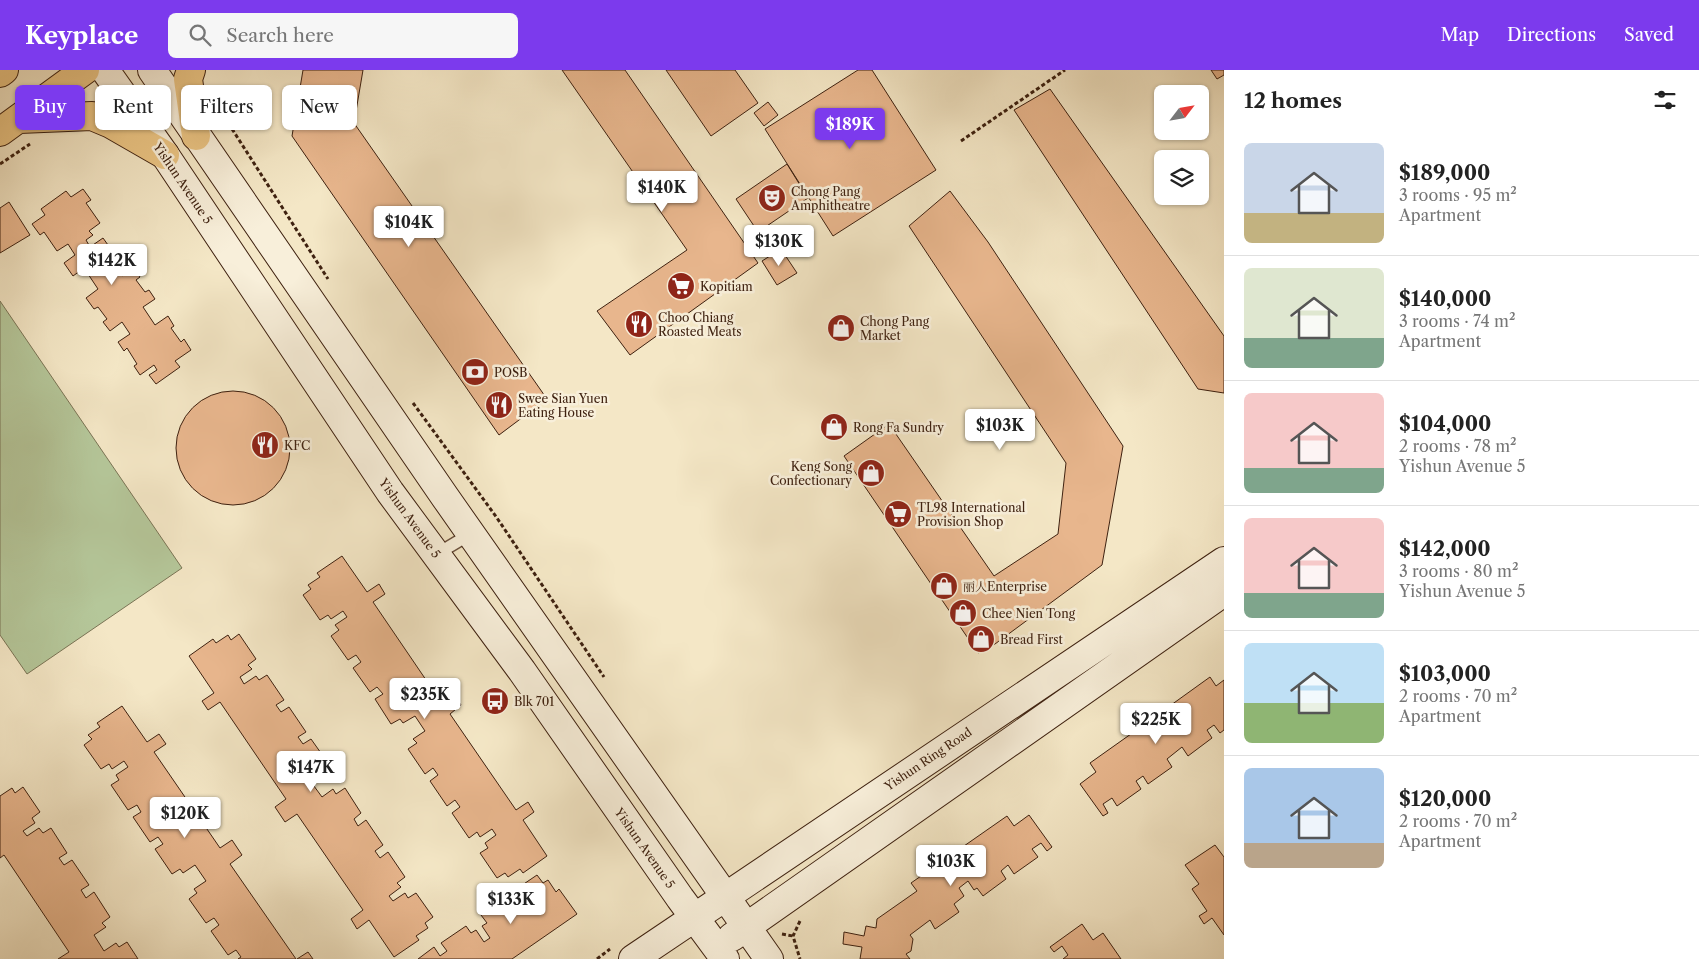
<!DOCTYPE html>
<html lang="en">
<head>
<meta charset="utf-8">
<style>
	body { margin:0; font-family:"Libre Caslon Text","Noto Serif SC",serif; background:#f6f6f6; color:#222; height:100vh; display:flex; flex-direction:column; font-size:19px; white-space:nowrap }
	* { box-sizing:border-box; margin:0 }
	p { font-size:16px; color:#767676 }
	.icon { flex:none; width:28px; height:28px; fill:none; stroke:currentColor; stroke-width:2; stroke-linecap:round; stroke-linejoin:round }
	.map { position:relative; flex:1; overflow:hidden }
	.panel { display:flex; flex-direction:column; background:#fff; width:475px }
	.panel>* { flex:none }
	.guide { position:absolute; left:15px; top:15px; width:475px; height:45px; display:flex; gap:10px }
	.needle { width:32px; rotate:59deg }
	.buttons { position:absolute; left:1154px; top:15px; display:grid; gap:10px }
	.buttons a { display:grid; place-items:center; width:55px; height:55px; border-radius:8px; background:#fff; box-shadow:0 1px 4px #0004; font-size:25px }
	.price { position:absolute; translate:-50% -42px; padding:0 11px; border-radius:5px; background:#fff; color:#222; font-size:16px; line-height:32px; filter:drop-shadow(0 1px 2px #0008) }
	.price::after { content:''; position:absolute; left:50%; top:30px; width:15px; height:11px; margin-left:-8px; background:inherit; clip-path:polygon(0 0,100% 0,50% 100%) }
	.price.current { background:#7c3aed; color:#fff }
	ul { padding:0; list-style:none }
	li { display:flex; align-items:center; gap:15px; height:125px; padding:0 20px }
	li+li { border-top:1px solid #e0e0e0 }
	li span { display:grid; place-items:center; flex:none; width:140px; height:100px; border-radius:8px; color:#555 }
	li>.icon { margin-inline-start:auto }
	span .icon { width:60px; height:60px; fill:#fffc; stroke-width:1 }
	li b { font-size:21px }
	h2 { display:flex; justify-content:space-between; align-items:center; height:60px; padding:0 20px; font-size:21px }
	.pill { padding:0 18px; border-radius:8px; background:#fff; box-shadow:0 1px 4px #0004; font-size:18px; line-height:45px }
	.pill.current { background:#7c3aed; color:#fff }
	header { display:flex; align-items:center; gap:30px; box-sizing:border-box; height:70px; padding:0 25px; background:#7c3aed; color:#fff }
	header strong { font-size:24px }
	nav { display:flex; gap:28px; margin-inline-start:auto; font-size:18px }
	.search { width:350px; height:45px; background:#f6f6f6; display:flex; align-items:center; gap:12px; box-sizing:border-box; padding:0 18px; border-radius:8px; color:#767676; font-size:19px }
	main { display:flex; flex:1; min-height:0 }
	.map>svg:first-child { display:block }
	.green { fill:#b5c79a; stroke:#7a7455 }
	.building { fill:#e8b68d; stroke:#3e2110 }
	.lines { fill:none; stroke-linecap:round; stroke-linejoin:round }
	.service-casing { stroke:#6c523e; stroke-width:14 }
	.secondary-casing { stroke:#3e2110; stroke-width:30 }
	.primary-casing { stroke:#3e2110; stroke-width:30 }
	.path { stroke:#3e2110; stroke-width:3; stroke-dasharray:4 2.5; stroke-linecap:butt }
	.service { stroke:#f8efda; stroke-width:11 }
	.secondary { stroke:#f8efda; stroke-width:28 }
	.primary { stroke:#eac483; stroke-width:28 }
	.labels { text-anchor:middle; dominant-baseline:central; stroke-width:5; stroke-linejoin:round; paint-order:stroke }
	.street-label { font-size:12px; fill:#3e2110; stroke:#f8efda }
	.poi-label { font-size:12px; fill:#3e2110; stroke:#f8efda; text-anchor:start }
</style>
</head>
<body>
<header>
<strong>Keyplace</strong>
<div class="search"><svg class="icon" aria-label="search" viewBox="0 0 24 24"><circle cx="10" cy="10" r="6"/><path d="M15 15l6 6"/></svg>Search here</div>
<nav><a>Map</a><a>Directions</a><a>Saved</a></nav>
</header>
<main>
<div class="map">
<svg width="1224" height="889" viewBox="0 0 1224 889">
	<rect width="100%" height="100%" fill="#f4e7c6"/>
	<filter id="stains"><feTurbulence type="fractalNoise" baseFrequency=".004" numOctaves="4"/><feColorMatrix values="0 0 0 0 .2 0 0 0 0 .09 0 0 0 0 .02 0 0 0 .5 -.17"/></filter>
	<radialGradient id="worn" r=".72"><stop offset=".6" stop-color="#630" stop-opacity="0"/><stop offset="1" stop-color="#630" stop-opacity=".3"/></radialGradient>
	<path class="green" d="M0 231 182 498 27 604 0 565Z"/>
	<path class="building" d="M303 0H363L354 53 547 329 499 365 292 66Z
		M562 0H625L758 193 630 285 597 241 687 180Z
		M666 0H735L758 33 711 66Z
		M858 0H872L936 100 833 166 765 59Z
		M1211 0H1224V5L1217 9Z
		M1050 19 1224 266V323L1198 319 1014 40Z
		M768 32 778 45 764 56 754 43Z
		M787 94 808 128 758 162 736 129Z
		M83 119 91 130 86 133 100 153 89 161 93 165 86 170 90 177 103 168 123 196 118 200 122 206 133 197 140 207 136 210 145 222 149 220 155 229 143 237 155 255 168 246 174 256 171 258 181 272 184 269 191 280 175 291 180 297 156 314 149 305 157 300 154 295 140 305 134 296 137 294 127 278 124 281 118 272 130 264 122 252 110 261 103 252 107 249 98 237 94 239 86 228 98 219 84 198 73 206 64 193 75 185 68 174 57 181 44 162 40 165 32 154 45 145 41 139 66 121 71 127Z
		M950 121 988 172 1123 376 1102 495 995 574 978 583 844 386 889 354 994 506 1058 464 1066 393 909 156Z
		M9 132 30 165 0 183V138Z
		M781 179 797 203 777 215 762 191Z
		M176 378a57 57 0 1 1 114 0a57 57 0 1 1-114 0Z
		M342 486 367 522 379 514 385 524 373 532 439 629 451 620 461 635 450 644 516 740 528 732 534 742 523 750 547 786 523 803 520 799 508 807 505 803 497 808 480 783 488 778 485 773 496 765 492 759 480 767 477 762 469 768 452 743 460 737 455 730 447 736 430 711 438 705 433 698 425 704 408 679 417 673 413 669 425 661 415 646 403 653 400 649 391 654 375 629 383 624 377 617 370 622 353 598 361 592 356 585 348 590 331 566 339 560 335 555 347 547 343 541 331 549 328 545 320 550 303 525 311 519 308 515 320 507 317 503Z
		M239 564 256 589 248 595 252 599 240 607 244 614 256 606 259 610 267 605 284 630 276 635 281 642 289 637 306 662 298 667 303 674 311 669 328 693 320 699 323 704 311 712 322 727 333 719 336 724 345 718 361 743 354 749 358 756 366 750 383 775 375 781 380 788 388 782 405 807 397 813 401 817 389 826 393 831 405 823 408 828 416 823 433 847 425 853 428 858 416 866 419 870 394 887 369 850 357 859 351 849 363 840 297 744 285 752 275 737 286 729 220 632 208 640 202 631 214 623 189 586 213 569 216 573 228 565 231 570Z
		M1210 607 1216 616 1224 610V660L1220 663 1214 655 1207 660 1212 668 1188 686 1182 677 1167 689 1172 697 1148 714 1143 706 1136 711 1141 719 1117 736 1112 728 1103 734 1108 743 1103 746 1080 714 1096 702 1090 693 1145 654 1138 645 1146 639 1153 648Z
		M122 636 147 672 159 664 166 674 154 682 220 778 232 770 242 785 230 794 296 889H238L241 887 236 880 228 885 211 861 219 855 214 848 206 853 189 829 197 823 194 819 206 811 195 795 183 803 180 799 172 804 155 779 163 774 158 767 150 772 133 747 141 742 137 735 128 740 111 715 119 710 116 705 128 697 124 691 112 699 109 694 101 699 84 675 92 669 88 665 100 657 97 653Z
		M23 717 40 742 32 748 35 753 23 761 27 766 39 758 43 763 51 758 67 783 59 788 64 795 72 790 89 815 81 820 86 828 94 822 110 847 102 853 106 857 94 865 104 881 116 873 119 877 127 872 138 889H58L69 882 4 785 0 788V726L12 718 15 723Z
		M1029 745 1052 777 1047 781 1041 773 1032 779 1038 787 1014 804 1008 795 1001 801 1006 809 983 826 977 818 974 820 968 811 959 818 964 826 954 834 959 842 935 859 930 850 910 865 913 869 911 881 906 884 910 889H860L862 877 843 874 844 862 864 866 866 856 876 858 877 849 917 821 911 813 1007 746 1014 756Z
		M1215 775 1224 787V865L1212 848 1204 854 1199 846 1207 841 1192 819 1199 814 1185 795Z
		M537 805 543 813 548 810 556 822 559 819 577 844 512 889H418L434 877 440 886 447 881 441 873 466 856 471 863 476 860 484 872 490 868 482 856 487 853 481 845 506 827 511 835 518 831 512 822Z
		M1082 854 1093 870 1103 863 1121 889H1063L1068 885 1062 876 1054 882 1050 877Z
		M308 882 313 889H297Z"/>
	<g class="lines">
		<g class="service-casing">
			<path id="service" d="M437 484 472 463"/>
		</g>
		<g class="secondary-casing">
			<path id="secondary" d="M105 0 165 85 390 422 522 601 680 828 725 889
				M152 0 445 427 769 889
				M732 867 1224 522
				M633 889 1224 491"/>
		</g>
		<g class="primary-casing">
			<path id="primary" d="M191 0 188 9 196 66
				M0 3 4 0
				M19 49 92 46 111 54 165 85
				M0 62 85 0"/>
		</g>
		<path class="path" d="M218 37 328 209
			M961 71 1065 0
			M0 94 30 74
			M413 333 497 448 604 607
			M800 851 793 866 800 889
			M782 864 793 866
			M597 889 610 879"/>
		<use href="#service" class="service"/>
		<use href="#secondary" class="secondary"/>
		<use href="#primary" class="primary"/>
	</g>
	<defs>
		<g id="theatre-disc" transform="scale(1.4375)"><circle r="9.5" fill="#8f2418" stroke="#f8efda"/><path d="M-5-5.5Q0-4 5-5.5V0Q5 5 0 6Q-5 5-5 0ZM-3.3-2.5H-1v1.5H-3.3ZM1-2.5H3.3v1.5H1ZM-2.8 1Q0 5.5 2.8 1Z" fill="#fff"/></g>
		<g id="supermarket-disc" transform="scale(1.4375)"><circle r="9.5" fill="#8f2418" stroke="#f8efda"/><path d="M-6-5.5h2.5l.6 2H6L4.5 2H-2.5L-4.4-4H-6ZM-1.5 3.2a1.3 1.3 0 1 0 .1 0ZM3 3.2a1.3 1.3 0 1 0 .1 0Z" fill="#fff"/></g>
		<g id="restaurant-disc" transform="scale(1.4375)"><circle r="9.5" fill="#8f2418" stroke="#f8efda"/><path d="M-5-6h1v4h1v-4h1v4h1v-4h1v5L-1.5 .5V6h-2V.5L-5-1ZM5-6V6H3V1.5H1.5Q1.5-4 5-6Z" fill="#fff"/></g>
		<g id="shop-disc" transform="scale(1.4375)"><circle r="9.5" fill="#8f2418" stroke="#f8efda"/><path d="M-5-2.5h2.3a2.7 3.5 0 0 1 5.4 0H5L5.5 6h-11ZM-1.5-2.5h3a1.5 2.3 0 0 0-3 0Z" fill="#fff"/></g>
		<g id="bank-disc" transform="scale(1.4375)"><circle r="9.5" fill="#8f2418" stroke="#f8efda"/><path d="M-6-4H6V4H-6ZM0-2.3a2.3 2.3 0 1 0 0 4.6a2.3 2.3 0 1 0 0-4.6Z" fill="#fff"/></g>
		<g id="bus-disc" transform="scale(1.4375)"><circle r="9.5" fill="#8f2418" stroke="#f8efda"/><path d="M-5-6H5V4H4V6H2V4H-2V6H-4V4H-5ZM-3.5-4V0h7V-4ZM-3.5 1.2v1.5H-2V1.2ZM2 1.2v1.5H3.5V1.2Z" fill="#fff"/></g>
	</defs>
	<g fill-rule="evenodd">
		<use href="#theatre-disc" x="772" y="128"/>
		<use href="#supermarket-disc" x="681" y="216"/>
		<use href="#restaurant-disc" x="639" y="254"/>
		<use href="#shop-disc" x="841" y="258"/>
		<use href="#bank-disc" x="475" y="302"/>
		<use href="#restaurant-disc" x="499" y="335"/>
		<use href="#shop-disc" x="834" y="357"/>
		<use href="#restaurant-disc" x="265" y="375"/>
		<use href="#shop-disc" x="871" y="403"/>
		<use href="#supermarket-disc" x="898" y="444"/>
		<use href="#shop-disc" x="944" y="516"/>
		<use href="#shop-disc" x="963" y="543"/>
		<use href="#shop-disc" x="981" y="569"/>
		<use href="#bus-disc" x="495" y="631"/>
	</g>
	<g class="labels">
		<g class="street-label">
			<text transform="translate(183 113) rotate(56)">Yishun Avenue 5</text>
			<text transform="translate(410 448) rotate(54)">Yishun Avenue 5</text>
			<text transform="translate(928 689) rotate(-34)">Yishun Ring Road</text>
			<text transform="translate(645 778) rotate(55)">Yishun Avenue 5</text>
		</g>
		<g class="poi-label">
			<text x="791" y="121">Chong Pang<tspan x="791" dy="14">Amphitheatre</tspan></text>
			<text x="700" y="216">Kopitiam</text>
			<text x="658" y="247">Choo Chiang<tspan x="658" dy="14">Roasted Meats</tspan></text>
			<text x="860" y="251">Chong Pang<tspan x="860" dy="14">Market</tspan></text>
			<text x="494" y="302">POSB</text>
			<text x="518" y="328">Swee Sian Yuen<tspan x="518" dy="14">Eating House</tspan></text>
			<text x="853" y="357">Rong Fa Sundry</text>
			<text x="284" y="375">KFC</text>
			<text x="852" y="396" text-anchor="end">Keng Song<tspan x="852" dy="14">Confectionary</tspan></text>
			<text x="917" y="437">TL98 International<tspan x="917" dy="14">Provision Shop</tspan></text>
			<text x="963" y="516">丽人Enterprise</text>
			<text x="982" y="543">Chee Nien Tong</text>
			<text x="1000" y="569">Bread First</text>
			<text x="514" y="631">Blk 701</text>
		</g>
	</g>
	<rect width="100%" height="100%" filter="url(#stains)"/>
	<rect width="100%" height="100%" fill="url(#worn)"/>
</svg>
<div class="buttons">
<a><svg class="needle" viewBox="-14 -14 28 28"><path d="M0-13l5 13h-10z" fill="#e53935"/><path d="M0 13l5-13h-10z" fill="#767676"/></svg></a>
<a><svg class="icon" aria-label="layers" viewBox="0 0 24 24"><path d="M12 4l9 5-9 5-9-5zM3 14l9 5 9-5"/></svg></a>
</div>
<b class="price current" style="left:850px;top:80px">$189K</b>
<b class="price" style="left:662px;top:143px">$140K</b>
<b class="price" style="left:409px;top:178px">$104K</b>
<b class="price" style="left:779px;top:197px">$130K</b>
<b class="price" style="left:112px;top:216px">$142K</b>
<b class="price" style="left:1000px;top:381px">$103K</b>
<b class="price" style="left:425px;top:650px">$235K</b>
<b class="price" style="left:1156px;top:675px">$225K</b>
<b class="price" style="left:311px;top:723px">$147K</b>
<b class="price" style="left:185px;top:769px">$120K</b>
<b class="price" style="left:951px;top:817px">$103K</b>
<b class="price" style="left:511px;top:855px">$133K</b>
<div class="guide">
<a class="pill current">Buy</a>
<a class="pill">Rent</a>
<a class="pill">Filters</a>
<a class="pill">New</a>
</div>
</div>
<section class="panel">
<h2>12 homes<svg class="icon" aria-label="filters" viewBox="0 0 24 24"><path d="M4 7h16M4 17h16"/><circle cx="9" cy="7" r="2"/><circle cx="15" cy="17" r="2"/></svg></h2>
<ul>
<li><span style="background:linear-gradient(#c9d6e8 70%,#c2b280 0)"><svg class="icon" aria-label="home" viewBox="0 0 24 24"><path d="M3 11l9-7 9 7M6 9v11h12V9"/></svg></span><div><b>$189,000</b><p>3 rooms · 95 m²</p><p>Apartment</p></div></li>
<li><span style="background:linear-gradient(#dfe7d0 70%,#7fa58c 0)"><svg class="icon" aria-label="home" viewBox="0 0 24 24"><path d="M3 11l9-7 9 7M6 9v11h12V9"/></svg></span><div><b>$140,000</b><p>3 rooms · 74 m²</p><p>Apartment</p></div></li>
<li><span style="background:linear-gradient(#f6c9c9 75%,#7fa58c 0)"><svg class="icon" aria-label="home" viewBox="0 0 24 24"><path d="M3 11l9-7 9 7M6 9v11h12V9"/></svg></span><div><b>$104,000</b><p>2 rooms · 78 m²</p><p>Yishun Avenue 5</p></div></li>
<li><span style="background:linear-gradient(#f6c9c9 75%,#7fa58c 0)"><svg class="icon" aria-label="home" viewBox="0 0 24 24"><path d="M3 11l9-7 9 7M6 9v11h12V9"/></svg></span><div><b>$142,000</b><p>3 rooms · 80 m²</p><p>Yishun Avenue 5</p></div></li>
<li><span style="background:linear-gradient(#bfe0f5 60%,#8fb573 0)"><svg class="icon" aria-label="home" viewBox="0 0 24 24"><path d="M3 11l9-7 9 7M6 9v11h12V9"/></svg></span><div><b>$103,000</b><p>2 rooms · 70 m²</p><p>Apartment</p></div></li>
<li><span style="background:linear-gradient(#a9c7e8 75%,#b9a48a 0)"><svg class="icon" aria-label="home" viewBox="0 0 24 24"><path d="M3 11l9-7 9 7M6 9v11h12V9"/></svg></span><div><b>$120,000</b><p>2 rooms · 70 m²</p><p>Apartment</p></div></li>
</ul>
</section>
</main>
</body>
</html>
